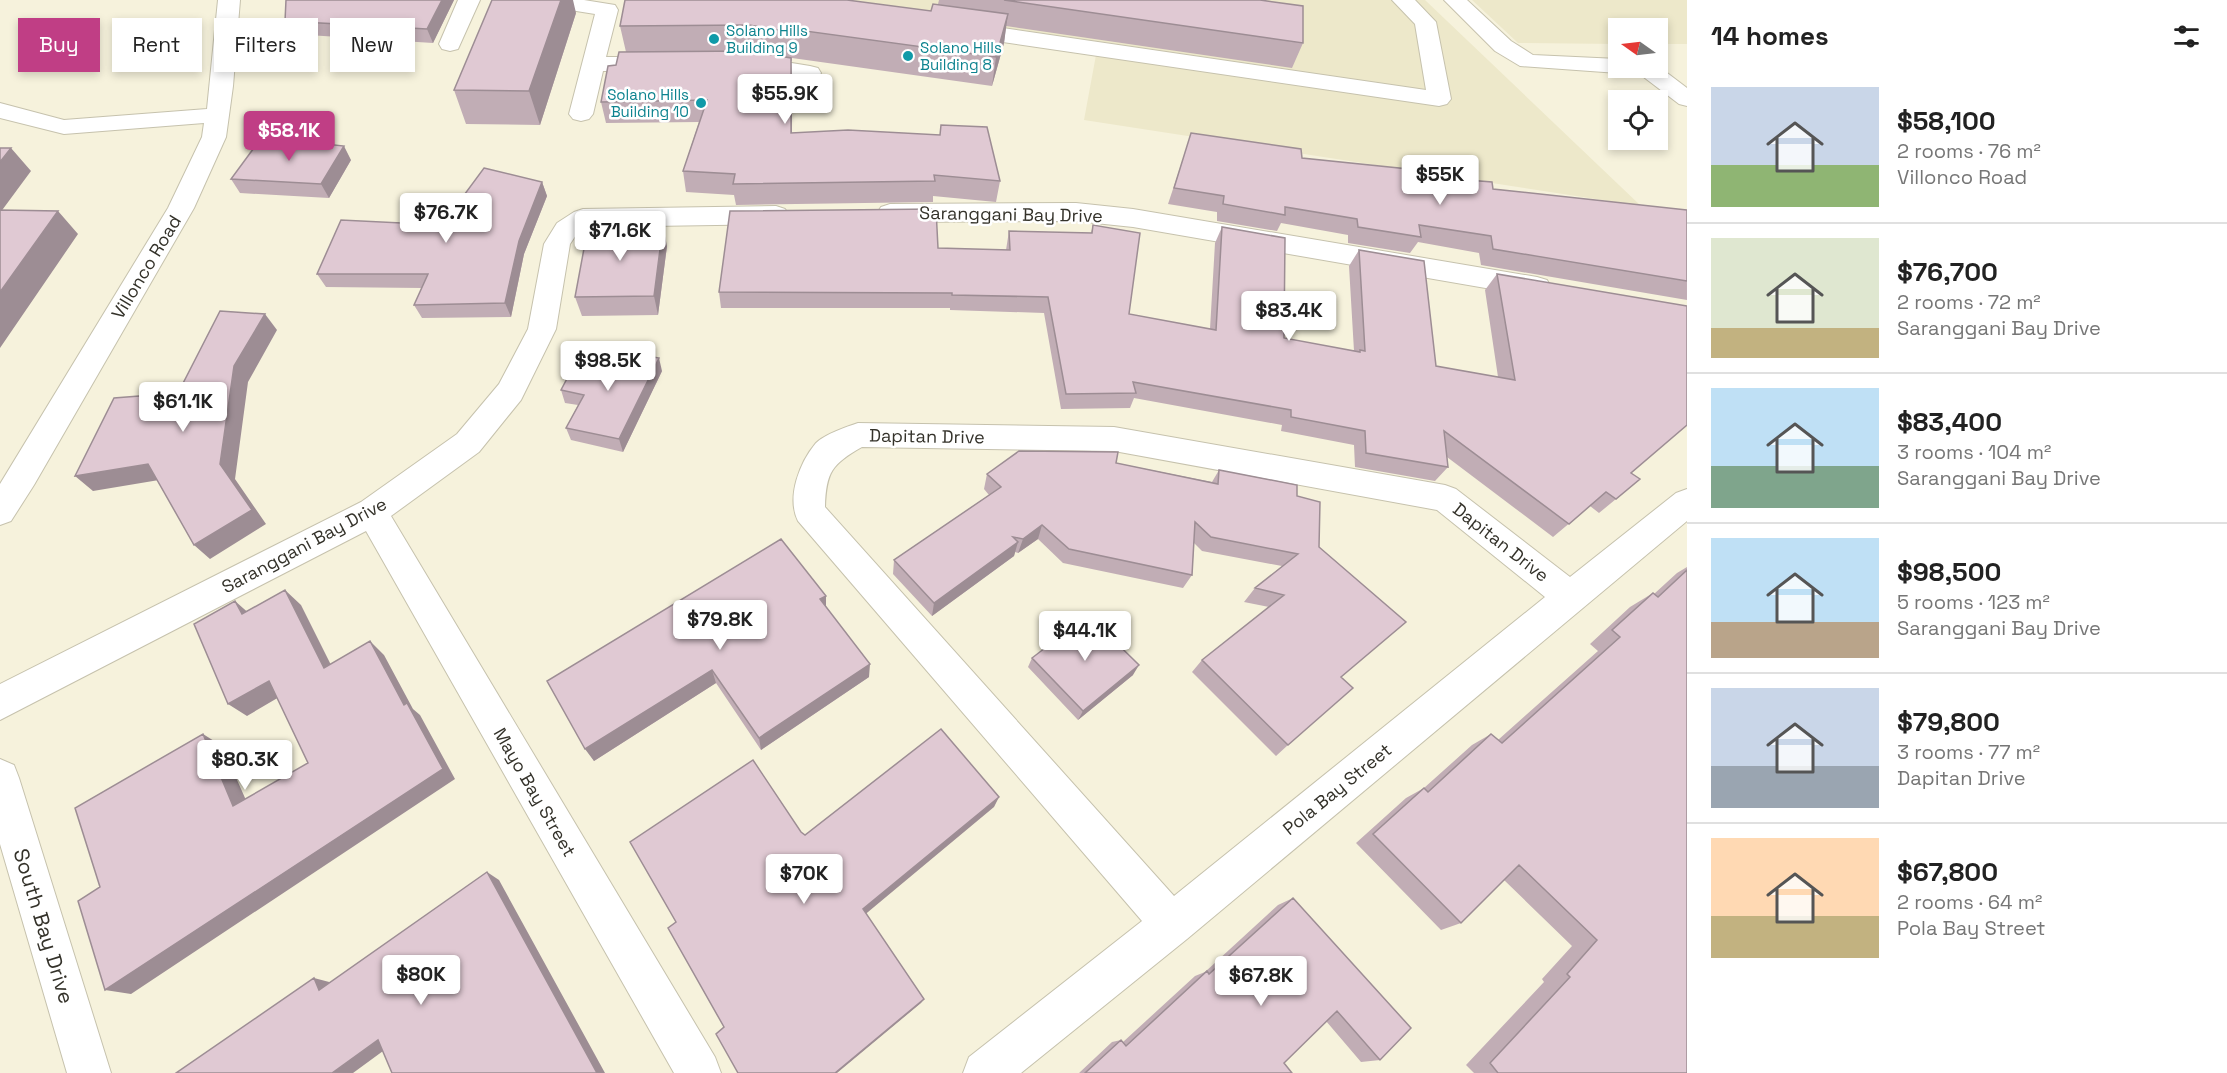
<!DOCTYPE html>
<html lang="en">
<head>
<meta charset="utf-8">
<style>
	body { margin:0; font-family:"Space Grotesk",sans-serif; background:#f6f6f6; color:#222; height:100vh; display:flex; flex-direction:column; font-size:22px; white-space:nowrap }
	* { box-sizing:border-box; margin:0 }
	p { font-size:20px; color:#767676 }
	.icon { flex:none; width:33px; height:33px; fill:none; stroke:currentColor; stroke-width:2; stroke-linecap:round; stroke-linejoin:round }
	.map { position:relative; flex:1; overflow:hidden }
	.panel { display:flex; flex-direction:column; background:#fff; width:540px }
	.panel>* { flex:none }
	.top-card { position:absolute; left:18px; top:18px; width:570px; height:54px; display:flex; gap:12px }
	.needle { width:39px; rotate:284deg }
	.buttons { position:absolute; left:1608px; top:18px; display:grid; gap:12px }
	.buttons a { display:grid; place-items:center; width:60px; height:60px; border-radius:0px; background:#fff; box-shadow:0 3px 9px #0003; font-size:30px }
	.price { position:absolute; translate:-50% -51px; padding:0 14px; border-radius:6px; background:#fff; color:#222; font-size:20px; line-height:39px; filter:drop-shadow(0 2px 3px #0008) }
	.price::after { content:''; position:absolute; left:50%; top:36px; width:18px; height:14px; margin-left:-9px; background:inherit; clip-path:polygon(0 0,100% 0,50% 100%) }
	.price.current { background:#c03e85; color:#fff }
	ul { padding:0; list-style:none }
	li { display:flex; align-items:center; gap:18px; height:150px; padding:0 24px }
	li+li { border-top:2px solid #e0e0e0 }
	li span { display:grid; place-items:center; flex:none; width:168px; height:120px; border-radius:0px; color:#555 }
	li>.icon { margin-inline-start:auto }
	span .icon { width:72px; height:72px; fill:#fffc; stroke-width:1 }
	li b { font-size:26px }
	h2 { display:flex; justify-content:space-between; align-items:center; height:72px; padding:0 24px; font-size:26px }
	.tag { padding:0 21px; border-radius:0px; background:#fff; box-shadow:0 3px 9px #0003; font-size:21px; line-height:54px }
	.tag.current { background:#c03e85; color:#fff }
	main { display:flex; flex:1; min-height:0 }
	.map>svg:first-child { display:block }
	.built { fill:#ede8ca }
	.lines { fill:none; stroke-linecap:round; stroke-linejoin:round }
	.minor-casing { stroke:#c6c2ad; stroke-width:2 }
	.minor { fill:#fff; fill-rule:evenodd }
	.wall { fill:#c1adb5 }
	.shaded-wall { fill:#9d8d94 }
	.building { fill:#e0c9d3; stroke:#9d8d94; stroke-width:1.5 }
	.culture-dot { fill:#0f9aa8; stroke:#fff; stroke-width:2 }
	.labels { text-anchor:middle; dominant-baseline:central; stroke-width:5; stroke-linejoin:round; paint-order:stroke }
	.far-culture-label { font-size:15px; fill:#0d838f; stroke:#fff; text-anchor:start }
	.street-label { font-size:18px; fill:#34322a; stroke:#fff }
	.near-street-label { font-size:21px; fill:#34322a; stroke:#fff }
</style>
</head>
<body>
<main>
<div class="map">
<svg width="1687" height="1073" viewBox="0 0 1687 1073">
	<rect width="100%" height="100%" fill="#f6f2dc"/>
	<path class="built" d="M736 0H1425L1641 206 1084 120 1096 55Z
		M1472 0H1687V44H1658V28H1618V44L1518 43Z"/>
	<g class="lines">
		<g class="minor-casing">
			<path id="minor" d="M218 0H240L233 86 226 137 194 208 34 485 11 521 0 525V484L168 208 202 137 204 123 64 134 0 118V103L64 120 207 109Z
				M458 0H480L458 49 450 51 442 49 439 44Z
				M534 0H584L615 5 618 10 606 57H662L670 59 673 64 670 69 662 71H603L593 114 589 119 581 121 573 119 569 114 595 14 545 6 538 4Z
				M1392 0H1415L1436 22 1451 99 1447 104 1439 106 962 36 954 34 951 29 954 24 962 22 1426 90 1415 24Z
				M1444 0H1467L1511 41 1533 55 1618 59V68L1658 66 1687 88V106L1679 104 1641 75 1628 73 1626 70 1618 73 1520 66 1495 51Z
				M749 56 810 66 818 68 821 73 818 78 810 80 741 68 738 63 741 58Z
				M1076 203 1133 209 1537 277 1547 280 1551 287 1547 294 1537 297 1133 227 1076 221 890 222 881 219 877 213 881 207 890 204Z
				M776 206 785 209 789 215 785 221 776 224 588 227 576 235 570 244 556 329 521 400 479 452 391 516 715 1057 721 1073H674L366 531 0 720V684L361 502 457 434 499 384 528 329 544 244 557 223 574 212 583 209Z
				M858 423 1114 427 1445 485 1456 489 1570 577 1676 493 1687 489V521L1187 939 1021 1073H963L969 1057 1142 921 798 521C786 497 800 462 816 443 825 434 846 427 858 423ZM862 447 1114 451 1437 510 1545 597 1174 896 825 507C826 472 832 464 862 447Z
				M0 759 14 765 19 778 111 1073H67L0 844Z"/>
		</g>
		<use href="#minor" class="minor"/>
	</g>
	<path class="wall" d="M454 0 433 43 292 34 285 21Z
		M939 0H1260L1303 43 1292 68 1006 26 1004 43 992 86 792 58V61H791L792 133 1000 181 996 202 933 196V202L736 205 734 195 686 192 683 171 699 122 606 123 601 102 616 65 626 52 620 26 931 11 938 4Z
		M576 13 540 125 466 124 454 90Z
		M1186 150 1302 158 1430 177 1493 189 1687 210V300L1481 265 1479 253 1418 242 1410 253 1348 243V235L1281 223 1277 231 1217 221V212L1168 204Z
		M351 160 329 198 240 193 231 179Z
		M542 182 547 196 524 254 511 317 422 318 414 305 422 288 326 287 317 274 442 225Z
		M1093 225 1129 314 1210 329 1215 243 1222 227 1284 338 1354 351 1349 266 1359 250 1436 366 1498 377 1485 290 1497 274 1631 473 1616 499 1599 513 1590 506 1553 537 1447 457 1448 467 1435 481 1355 467 1354 445 1281 431 1282 425 1134 398 1130 408 1061 409 1044 313 950 310V308H721L719 292 938 248 1006 250 1009 231 1091 233Z
		M667 246 658 315 582 316 575 297Z
		M662 371 623 452 571 440 566 428 578 405 565 403 561 390Z
		M1116 463 1212 482 1219 470 1297 496 1319 547 1341 677 1288 745 1276 756 1192 672 1202 660 1269 607 1244 602 1255 588 1282 566 1202 551 1194 543 1192 575 1183 588 1063 563 1038 539 1018 553 1015 552 1014 556 932 616 893 574 894 560 989 495 984 489 987 474Z
		M1687 567V1073H1474L1466 1065 1544 982 1542 979 1572 946 1504 880 1461 923 1441 930 1356 843 1406 798 1424 788 1472 745 1491 734 1498 740 1598 651 1590 644 1630 607 1653 593 1654 594 1677 573Z
		M826 607 869 677 761 750 716 683 594 761 547 681Z
		M1032 658 1133 675 1078 720 1028 667Z
		M1293 898 1380 1060 1361 1062 1326 1021 1284 1063 1292 1073H1079L1112 1042 1121 1040 1123 1042 1195 976 1205 972 1278 905Z"/>
	<path class="shaded-wall" d="M442 0H454L433 43 427 29Z
		M561 0H573L576 13 540 125 529 91Z
		M1008 14 1004 43 992 86 996 57Z
		M791 58 792 79V154L791 133Z
		M344 146 351 160 329 198 321 184Z
		M11 148 31 171 0 213V162Z
		M542 182 547 196 524 254 511 317 505 303 519 241Z
		M58 211 78 234 0 348V292Z
		M663 226 667 246 658 315 654 296Z
		M265 314 277 330 248 382 235 479 266 524 210 559 194 545 220 464 234 366Z
		M659 358 662 371 623 452 619 439Z
		M148 464 165 479 93 491 75 476Z
		M1042 525 1038 539 1018 553 1023 539Z
		M1018 542 1014 556 932 616 934 603Z
		M285 590 301 605 339 681 324 668Z
		M826 596V611L820 599Z
		M235 601 252 616 242 614Z
		M370 641 384 655 413 709 420 715 455 779 131 994 105 990 404 705Z
		M870 664 869 677 761 750 759 738Z
		M1139 665 1133 675 1078 720 1083 711Z
		M712 670 716 683 594 761 585 749Z
		M269 681 286 693 247 716 228 704Z
		M203 734 222 746 253 816 233 806Z
		M999 797 994 807 862 917 863 909Z
		M487 872 499 880 605 1073H597Z
		M314 978 333 983 319 990Z
		M924 999 921 1003 837 1073H835Z
		M378 1040 394 1043 353 1073H332Z"/>
	<path class="building" d="M286 0H442L427 29 285 21Z
		M492 0H561L529 91 454 90Z
		M625 0H847L931 11 933 4 1008 14 996 57 791 29V32L749 25 620 26Z
		M1004 0H1260L1303 6V43Z
		M750 51 791 58V133L848 130 940 135 941 125 987 127 1000 181 934 175 935 181 733 184 735 174 683 171 707 100 601 102 608 66 616 65 619 52Z
		M1191 133 1301 149 1302 158 1428 171 1430 177 1492 182 1493 189 1687 210V281L1493 249 1491 236 1419 225 1421 237 1358 227 1357 219 1285 207V215L1223 204 1224 196 1174 188Z
		M262 137 344 146 321 184 231 179Z
		M0 148H11L0 162Z
		M484 168 542 182 519 241 505 303 414 305 428 274H317L341 220 442 225Z
		M936 209 938 248 1010 250 1009 231 1092 233 1093 225 1140 233 1129 314 1216 330 1222 227 1285 238 1284 338 1360 352V350L1365 351 1359 250 1424 261 1436 366 1515 380 1497 274 1687 306V425L1631 473 1640 479 1616 499 1606 492 1569 524 1444 431 1448 467 1366 453 1365 431 1291 417V410L1133 382 1136 393 1066 394 1048 297 952 295V293L719 292 730 211Z
		M0 210 58 211 0 292Z
		M663 226 654 296 575 297 588 227Z
		M220 311 265 314 234 366 220 464 252 510 194 545 148 464 75 476 114 398 178 393Z
		M625 352 659 358 619 439 566 428 584 395 561 390 579 356 619 364Z
		M1019 451 1118 452 1116 463 1218 484 1219 470 1297 485V496L1320 502 1319 547 1406 622 1341 677 1353 688 1288 745 1202 660 1284 595 1255 588 1298 554 1211 537 1195 522 1192 575 1069 549 1042 525 1023 539 1013 537 1018 542 934 603 894 560 1001 487 987 474Z
		M781 539 826 596 820 599 870 664 759 738 712 670 585 749 547 681Z
		M1687 570V1073H1498L1490 1063 1570 977 1567 974 1597 940 1519 865 1461 923 1373 834 1424 788 1428 792 1491 734 1502 743 1620 637 1612 630 1653 593 1658 597Z
		M285 590 324 668 370 641 404 705 407 703 443 769 105 990 78 901 100 887 75 808 203 734 233 806 308 763 269 681 228 704 194 624 235 601 242 614Z
		M1088 615 1139 665 1083 711 1032 658Z
		M941 729 999 797 863 909 924 999 835 1073H738L716 1034 724 1027 668 928 676 922 630 842 753 760 801 832 805 835Z
		M487 872 597 1073H392L378 1040 332 1073H176L314 978 319 990Z
		M1293 898 1411 1028 1380 1060 1337 1011 1284 1063 1292 1073H1085L1121 1040 1126 1046 1207 971 1209 974Z"/>
	<g class="culture-dot">
		<circle cx="714" cy="39" r="6"/>
		<circle cx="908" cy="56" r="6"/>
		<circle cx="701" cy="103" r="6"/>
	</g>
	<g class="labels">
		<g class="far-culture-label">
			<text x="726" y="30">Solano Hills<tspan x="726" dy="17">Building 9</tspan></text>
			<text x="920" y="47">Solano Hills<tspan x="920" dy="17">Building 8</tspan></text>
			<text x="689" y="94" text-anchor="end">Solano Hills<tspan x="689" dy="17">Building 10</tspan></text>
		</g>
		<g class="street-label">
			<text transform="translate(1011 214) rotate(1)">Saranggani Bay Drive</text>
			<text transform="translate(146 267) rotate(-59)">Villonco Road</text>
			<text transform="translate(927 436) rotate(1)">Dapitan Drive</text>
			<text transform="translate(1501 542) rotate(38)">Dapitan Drive</text>
			<text transform="translate(304 545) rotate(-28)">Saranggani Bay Drive</text>
			<text transform="translate(1337 789) rotate(-39)">Pola Bay Street</text>
			<text transform="translate(535 792) rotate(60)">Mayo Bay Street</text>
		</g>
		<g class="near-street-label">
			<text transform="translate(44 926) rotate(73)">South Bay Drive</text>
		</g>
	</g>
</svg>
<div class="buttons">
<a><svg class="needle" viewBox="-14 -14 28 28"><path d="M0-13l5 13h-10z" fill="#e53935"/><path d="M0 13l5-13h-10z" fill="#767676"/></svg></a>
<a><svg class="icon" aria-label="locate" viewBox="0 0 24 24"><circle cx="12" cy="12" r="6"/><path d="M12 2v4M12 18v4M2 12h4M18 12h4"/></svg></a>
</div>
<b class="price" style="left:785px;top:125px">$55.9K</b>
<b class="price current" style="left:289px;top:162px">$58.1K</b>
<b class="price" style="left:1440px;top:206px">$55K</b>
<b class="price" style="left:446px;top:244px">$76.7K</b>
<b class="price" style="left:620px;top:262px">$71.6K</b>
<b class="price" style="left:1289px;top:342px">$83.4K</b>
<b class="price" style="left:608px;top:392px">$98.5K</b>
<b class="price" style="left:183px;top:433px">$61.1K</b>
<b class="price" style="left:720px;top:651px">$79.8K</b>
<b class="price" style="left:1085px;top:662px">$44.1K</b>
<b class="price" style="left:245px;top:791px">$80.3K</b>
<b class="price" style="left:804px;top:905px">$70K</b>
<b class="price" style="left:421px;top:1006px">$80K</b>
<b class="price" style="left:1261px;top:1007px">$67.8K</b>
<div class="top-card">
<a class="tag current">Buy</a>
<a class="tag">Rent</a>
<a class="tag">Filters</a>
<a class="tag">New</a>
</div>
</div>
<section class="panel">
<h2>14 homes<svg class="icon" aria-label="filters" viewBox="0 0 24 24"><path d="M4 7h16M4 17h16"/><circle cx="9" cy="7" r="2"/><circle cx="15" cy="17" r="2"/></svg></h2>
<ul>
<li><span style="background:linear-gradient(#c9d6e8 65%,#8fb573 0)"><svg class="icon" aria-label="home" viewBox="0 0 24 24"><path d="M3 11l9-7 9 7M6 9v11h12V9"/></svg></span><div><b>$58,100</b><p>2 rooms · 76 m²</p><p>Villonco Road</p></div></li>
<li><span style="background:linear-gradient(#dfe7d0 75%,#c2b280 0)"><svg class="icon" aria-label="home" viewBox="0 0 24 24"><path d="M3 11l9-7 9 7M6 9v11h12V9"/></svg></span><div><b>$76,700</b><p>2 rooms · 72 m²</p><p>Saranggani Bay Drive</p></div></li>
<li><span style="background:linear-gradient(#bfe0f5 65%,#7fa58c 0)"><svg class="icon" aria-label="home" viewBox="0 0 24 24"><path d="M3 11l9-7 9 7M6 9v11h12V9"/></svg></span><div><b>$83,400</b><p>3 rooms · 104 m²</p><p>Saranggani Bay Drive</p></div></li>
<li><span style="background:linear-gradient(#bfe0f5 70%,#b9a48a 0)"><svg class="icon" aria-label="home" viewBox="0 0 24 24"><path d="M3 11l9-7 9 7M6 9v11h12V9"/></svg></span><div><b>$98,500</b><p>5 rooms · 123 m²</p><p>Saranggani Bay Drive</p></div></li>
<li><span style="background:linear-gradient(#c9d6e8 65%,#9aa5b1 0)"><svg class="icon" aria-label="home" viewBox="0 0 24 24"><path d="M3 11l9-7 9 7M6 9v11h12V9"/></svg></span><div><b>$79,800</b><p>3 rooms · 77 m²</p><p>Dapitan Drive</p></div></li>
<li><span style="background:linear-gradient(#ffd9b3 65%,#c2b280 0)"><svg class="icon" aria-label="home" viewBox="0 0 24 24"><path d="M3 11l9-7 9 7M6 9v11h12V9"/></svg></span><div><b>$67,800</b><p>2 rooms · 64 m²</p><p>Pola Bay Street</p></div></li>
</ul>
</section>
</main>
</body>
</html>
